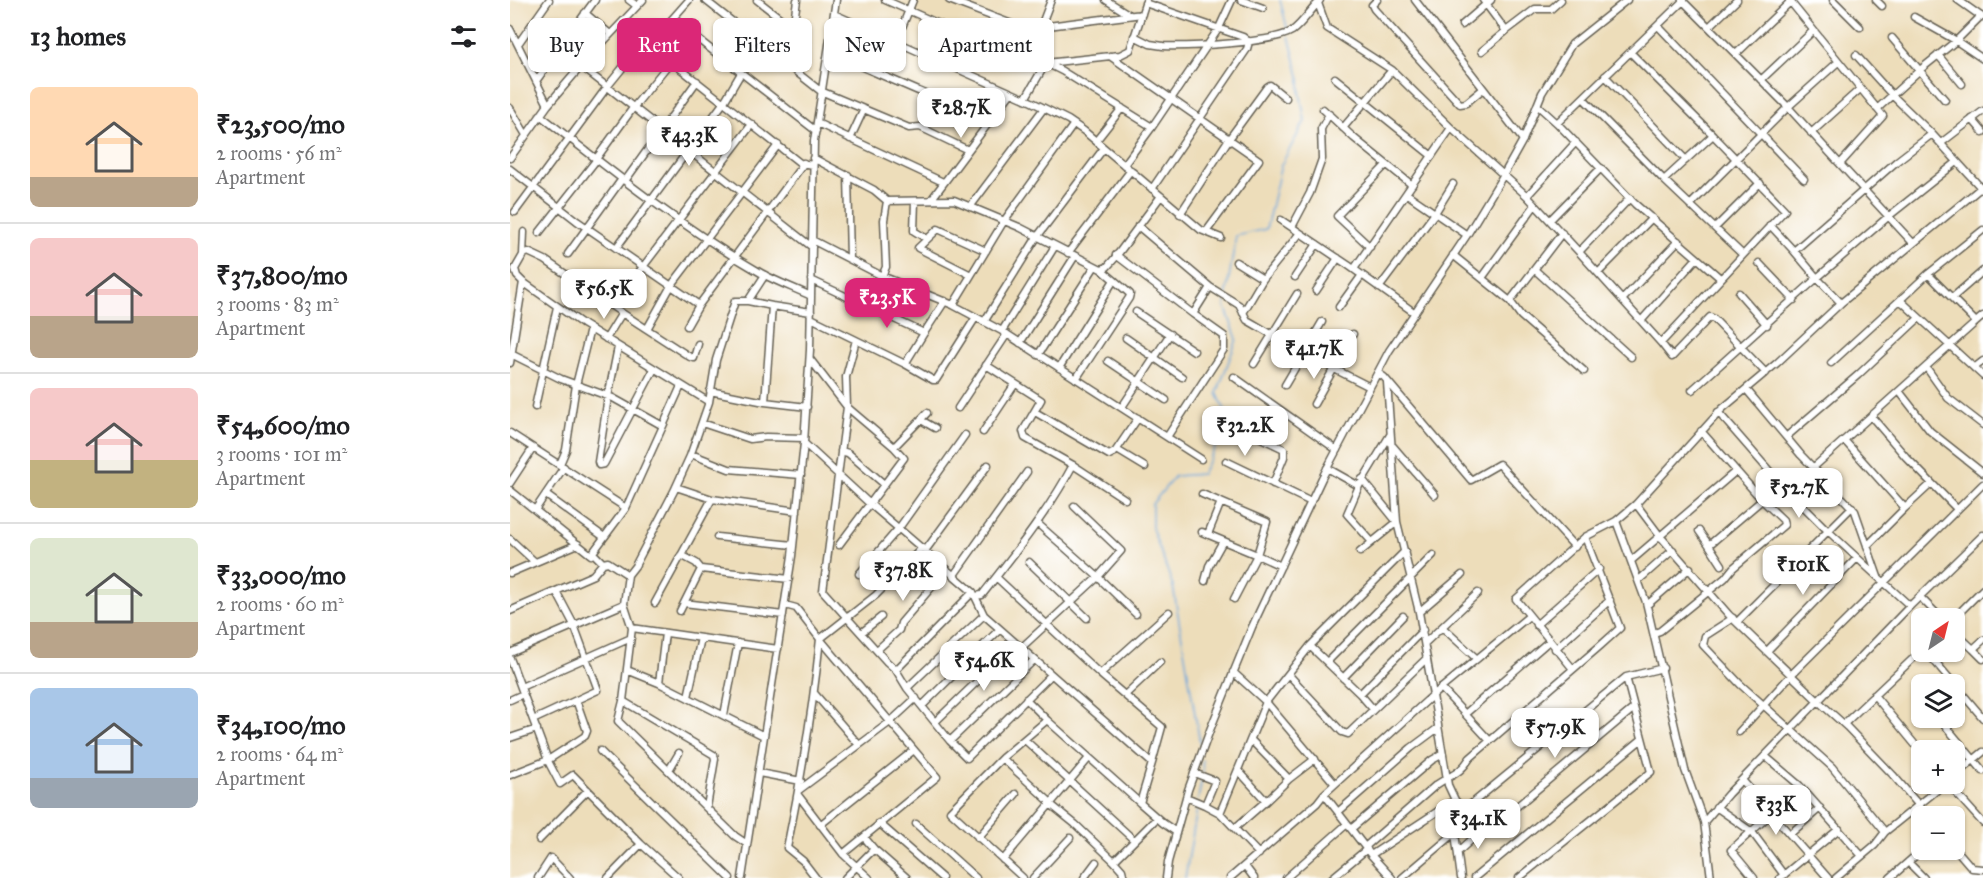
<!DOCTYPE html>
<html lang="en">
<head>
<meta charset="utf-8">
<style>
	body { margin:0; font-family:"IM FELL Great Primer",serif; background:#f6f6f6; color:#202124; height:100vh; display:flex; flex-direction:column; font-size:22px; white-space:nowrap }
	* { box-sizing:border-box; margin:0 }
	p { font-size:20px; color:#757577 }
	.icon { flex:none; width:33px; height:33px; fill:none; stroke:currentColor; stroke-width:2; stroke-linecap:round; stroke-linejoin:round }
	.map { position:relative; flex:1; overflow:hidden }
	.side { display:flex; flex-direction:column; background:#fff; width:510px }
	.side>* { flex:none }
	.hud { position:absolute; left:18px; top:18px; width:570px; height:54px; display:flex; gap:12px }
	.needle { width:39px; rotate:35deg }
	.tools { position:absolute; left:1401px; top:608px; display:grid; gap:12px }
	.tools a { display:grid; place-items:center; width:54px; height:54px; border-radius:9px; background:#fff; box-shadow:0 2px 4px #0004; font-size:30px }
	.price { position:absolute; translate:-50% -51px; padding:0 14px; border-radius:12px; background:#fff; color:#222; font-size:20px; line-height:39px; filter:drop-shadow(0 2px 3px #0008) }
	.price::after { content:''; position:absolute; left:50%; top:36px; width:18px; height:14px; margin-left:-9px; background:inherit; clip-path:polygon(0 0,100% 0,50% 100%) }
	.price.active { background:#db2777; color:#fff }
	ul { padding:0; list-style:none }
	li { display:flex; align-items:center; gap:18px; height:150px; padding:0 30px }
	li+li { border-top:2px solid #e0e0e0 }
	li span { display:grid; place-items:center; flex:none; width:168px; height:120px; border-radius:9px; color:#555 }
	li>.icon { margin-inline-start:auto }
	span .icon { width:72px; height:72px; fill:#fffc; stroke-width:1 }
	li b { font-size:26px }
	h2 { display:flex; justify-content:space-between; align-items:center; height:72px; padding:0 30px; font-size:26px }
	.tag { padding:0 21px; border-radius:9px; background:#fff; box-shadow:0 2px 4px #0004; font-size:21px; line-height:54px }
	.tag.active { background:#db2777; color:#fff }
	main { display:flex; flex:1; min-height:0 }
	.map>svg:first-child { display:block }
	.lines { fill:none; stroke-linecap:round; stroke-linejoin:round }
	.stream { stroke:#6ba6db; stroke-width:1.5 }
	.street-casing { stroke:#656053; stroke-width:9 }
	.street { stroke:#fff; stroke-width:6 }
</style>
</head>
<body>
<main>
<section class="side">
<h2>13 homes<svg class="icon" aria-label="filters" viewBox="0 0 24 24"><path d="M4 7h16M4 17h16"/><circle cx="9" cy="7" r="2"/><circle cx="15" cy="17" r="2"/></svg></h2>
<ul>
<li><span style="background:linear-gradient(#ffd9b3 75%,#b9a48a 0)"><svg class="icon" aria-label="home" viewBox="0 0 24 24"><path d="M3 11l9-7 9 7M6 9v11h12V9"/></svg></span><div><b>₹23,500/mo</b><p>2 rooms · 56 m²</p><p>Apartment</p></div></li>
<li><span style="background:linear-gradient(#f6c9c9 65%,#b9a48a 0)"><svg class="icon" aria-label="home" viewBox="0 0 24 24"><path d="M3 11l9-7 9 7M6 9v11h12V9"/></svg></span><div><b>₹37,800/mo</b><p>3 rooms · 83 m²</p><p>Apartment</p></div></li>
<li><span style="background:linear-gradient(#f6c9c9 60%,#c2b280 0)"><svg class="icon" aria-label="home" viewBox="0 0 24 24"><path d="M3 11l9-7 9 7M6 9v11h12V9"/></svg></span><div><b>₹54,600/mo</b><p>3 rooms · 101 m²</p><p>Apartment</p></div></li>
<li><span style="background:linear-gradient(#dfe7d0 70%,#b9a48a 0)"><svg class="icon" aria-label="home" viewBox="0 0 24 24"><path d="M3 11l9-7 9 7M6 9v11h12V9"/></svg></span><div><b>₹33,000/mo</b><p>2 rooms · 60 m²</p><p>Apartment</p></div></li>
<li><span style="background:linear-gradient(#a9c7e8 75%,#9aa5b1 0)"><svg class="icon" aria-label="home" viewBox="0 0 24 24"><path d="M3 11l9-7 9 7M6 9v11h12V9"/></svg></span><div><b>₹34,100/mo</b><p>2 rooms · 64 m²</p><p>Apartment</p></div></li>
</ul>
</section>
<div class="map">
<svg width="1473" height="878" viewBox="0 0 1473 878">
	<rect width="100%" height="100%" fill="#fff"/>
	<filter id="ink" filterUnits="userSpaceOnUse"><feTurbulence type="fractalNoise" baseFrequency=".0167" numOctaves="2"/><feDisplacementMap in="SourceGraphic" scale="12" xChannelSelector="R" yChannelSelector="G"/><feConvolveMatrix kernelMatrix="1 2 1 2 8 2 1 2 1" color-interpolation-filters="sRGB"/></filter>
	<filter id="wash" filterUnits="userSpaceOnUse"><feTurbulence type="fractalNoise" baseFrequency=".008" numOctaves="4" result="noise"/><feDisplacementMap in="SourceGraphic" scale="24" xChannelSelector="R" yChannelSelector="G"/><feGaussianBlur stdDeviation="1.35" result="paint"/><feColorMatrix in="noise" values="0 0 0 0 0 0 0 0 0 0 0 0 0 0 0 0 0 1.4 0 .05"/><feComposite in="paint" operator="in"/></filter>
	<g filter="url(#wash)">
		<rect width="100%" height="100%" fill="#edddba"/>
		<g class="lines">
			<path class="stream" d="M770 0 778 31
				M716 296 726 236 756 229 771 165 795 121 790 92V80L779 36
				M691 749 663 586 642 528V504L665 476 692 474 719 419 707 393 727 339 715 306 716 301
				M692 760 693 773
				M688 800 692 778
				M675 878 688 804"/>
		</g>
	</g>
	<g filter="url(#ink)">
		<g class="lines">
			<g class="street-casing">
				<path id="street" d="M119 0 127 6
					M195 0 313 93
					M247 0 283 28
					M375 0 504 57 520 61
					M439 0 528 34 541 0
					M596 0 620 15
					M731 0 753 8
					M810 0 808 3 817 28 882 70 941 128 1017 196 1069 252 1120 198
					M867 0 862 5 864 9 950 104 956 103 973 89
					M905 0 1013 140
					M973 0 996 31 1025 9H1041L1051 0
					M1172 0 1278 107 1330 164 1373 116 1279 0
					M1323 0 1350 27
					M1366 0 1372 6
					M1448 0 1472 17
					M635 3 733 37 739 42 737 49 642 189
					M75 13 100 34
					M324 14 522 102 558 120 574 131 691 230 711 238
					M1404 17 1445 40 1473 59
					M162 19 306 131
					M114 20 167 66 290 163 303 165
					M952 25 981 0
					M1148 26 1294 179
					M530 27 632 14
					M1199 27 1227 0
					M0 29 38 105
					M528 34 520 61 527 64 610 55 620 50 636 1
					M624 36 640 44 653 46C677 47 763 43 782 31 792 24 800 11 808 3
					M1382 38 1435 100
					M386 42 403 0
					M8 44 39 0
					M140 44 179 0
					M972 51 996 31
					M318 52 478 121
					M1226 54 1280 2
					M1346 55 1383 96 1422 134
					M1428 55 1452 84
					M600 56 749 160 696 232
					M278 66 287 0
					M72 67 302 247
					M1095 76 1176 160
					M825 78 922 156
					M1251 80 1303 31
					M26 81 85 0
					M313 92 399 128 410 127 458 150
					M1073 98 1154 180 1203 135 1120 52
					M515 99 536 63 552 71 642 127 709 28 722 0
					M1027 105 1047 123 1174 0
					M0 108 16 135
					M813 109 844 138 902 185
					M1367 109 1411 69 1446 41 1471 16
					M30 115C101 171 173 228 251 273 267 282 284 288 301 296
					M1462 119 1473 132
					M307 123 433 182
					M1047 123 1125 204 1210 278
					M833 128 882 70
					M1301 133 1350 89
					M340 139 354 109
					M586 141 612 108
					M1431 143 1473 111
					M0 158 38 105 78 58 133 0
					M303 158 364 190 377 201 444 200 509 227 591 269 597 267 605 258 651 196
					M86 159 123 108 161 61
					M1447 162 1379 216 1307 278 1331 303 1473 186
					M1330 164 1403 243
					M614 165 642 127
					M0 169 67 221 189 305
					M338 175 340 259
					M1154 180 1232 254
					M115 181 187 81
					M897 194 957 235
					M1017 196 1066 142
					M421 200 501 93
					M405 201 404 231 417 239
					M1180 205 1278 107 1328 62
					M460 207 534 108
					M5 212 97 87 136 39
					M670 214 719 139 757 87 760 85 776 98
					M771 220 838 265 905 313
					M1040 220 1091 168
					M1260 225 1284 251
					M628 226 700 287 729 305 737 320 799 356 860 387
					M782 227 800 193 812 159 811 129 819 114
					M1205 228 1250 183
					M1473 230 1418 274 1466 322 1473 316
					M29 233 87 159
					M302 240 372 276 443 305 492 331 691 459
					M860 247 827 216 876 165
					M106 248 214 102 231 73
					M1069 252 1151 343 1275 210 1203 135
					M558 253 621 170
					M58 254 112 179
					M13 255 14 232
					M606 255 683 314 700 287
					M943 255 1000 301 1052 233
					M726 262 753 279
					M1249 263 1284 300
					M844 269 941 128
					M1025 270 1121 357
					M1088 273 1142 218
					M461 275 408 248 428 229 476 251
					M372 276 376 267 374 220 377 201
					M785 277 807 244
					M972 278 1025 205
					M301 280 414 333 435 301
					M13 282 74 325 199 402
					M869 288 925 213 943 184
					M806 291 828 258
					M113 293 242 124
					M1229 293 1257 325
					M1442 298 1473 271
					M1112 300 1168 241
					M1390 300 1418 274
					M238 301 262 306
					M1000 301 1011 316 1074 371
					M443 305 494 221 564 124
					M829 307 852 275
					M626 312 684 351
					M733 313 753 279 790 233
					M301 318 395 364 414 333
					M1131 321 1187 258
					M474 322 527 237 594 148
					M177 326 189 305 294 163
					M137 329 161 286 268 145
					M492 331 545 246
					M616 338 672 377
					M96 339 112 313
					M510 343 565 256
					M1151 343 1162 357 1200 317 1204 319 1256 373
					M108 347 98 397 88 462 89 465 94 464 144 369
					M1 354 51 379 103 398 153 426 171 386
					M528 355 585 266
					M300 359 337 407 313 591 377 662 386 670 397 688 440 741 457 758 541 675
					M598 361 656 400
					M0 363 13 282 7 276 5 269 13 255 18 252 35 260 112 313 180 357 184 358 188 344
					M1321 363 1390 300 1473 376
					M395 364 423 380H426L466 317
					M744 364 787 294
					M476 365 531 400 513 431 515 438 563 465 615 499
					M1416 367 1438 398 1473 425
					M549 368 604 280 591 269
					M1464 368 1473 361
					M868 373 874 377 961 480 989 464 1065 547
					M724 377 827 450
					M566 379 619 298 620 294 604 280
					M775 385 812 322
					M1236 389 1291 455 1345 511 1368 577 1400 606
					M1182 390 1307 278 1284 251 1387 161 1422 134 1473 190
					M200 391 255 402
					M1389 391 1420 431 1473 473
					M804 404 843 334
					M25 407 47 307
					M297 407 255 402 262 306 301 312
					M612 407 660 334
					M448 408 497 334
					M525 412 599 455 605 452 628 418
					M1208 412 1269 482 1318 531 1227 622
					M1361 416 1396 457 1447 509
					M411 420 425 428
					M192 423 240 439 256 437 294 438
					M732 429 774 449V457L763 484
					M473 432 505 384
					M0 433 116 508
					M657 437 714 349V336L683 314
					M1276 437 1348 375 1409 318
					M1334 440 1395 508 1357 546
					M294 443 360 504 463 592 474 615 642 763 630 803 653 823 666 832
					M881 444 925 495
					M384 447 417 413
					M607 450 635 467
					M331 451 338 453 374 484
					M181 454 219 469 291 475
					M716 461 801 502
					M50 464 56 450 66 385 80 329
					M1304 467 1466 322
					M817 468 849 486 880 435
					M852 479 887 522 909 612 938 785 945 800 954 810 1116 677 1153 668
					M0 483 23 448
					M849 486 837 514 862 542
					M166 487 202 499 287 511
					M0 490 81 555 116 508 153 426
					M692 494 757 522 747 555 771 566
					M36 495 94 537
					M1126 504 1150 536 1219 615 1308 701 1337 727 1383 775 1418 816
					M1342 507 1318 531 1368 577
					M1395 508 1421 484
					M25 510 54 467
					M1106 521 1136 602 1175 770 1194 822
					M527 523 588 577 626 614
					M1189 531 1199 545
					M692 532 747 555 724 599
					M698 534 711 502
					M207 537 283 545
					M1075 537 1106 521 1126 504 1212 409 1267 363 1331 303
					M0 539 25 562
					M329 545 394 458 384 447 337 407 336 377 346 340
					M415 551 478 465
					M850 552 887 522 877 382
					M171 555 186 563 191 569
					M1122 560 1226 471
					M519 562 577 618
					M93 563 98 562 118 575 125 566 164 491 180 456 199 402 206 360 225 301H238L255 275
					M1212 565 1199 545 1252 500
					M0 573 68 544
					M349 574 389 528 455 435
					M444 575 517 472
					M486 577 590 674 652 727 642 763
					M1129 580 1163 550
					M695 581 699 566 713 541
					M465 596 472 595C505 553 538 512 563 465
					M1410 597 1431 618
					M145 603 202 499
					M174 603 273 615
					M114 604 122 628 113 701 204 755 205 759 197 807
					M275 605 286 608 310 639 366 595 412 548
					M1137 605 1180 568
					M0 611 83 575 93 563 83 553
					M170 611 191 569 279 579
					M909 612 952 575
					M1223 618 1195 636 1193 645 1230 684 1322 767 1375 832 1436 783
					M1444 618 1473 589
					M1026 625 1089 569
					M932 627 967 659
					M122 628 268 649
					M1444 631 1463 649 1473 640
					M351 633 371 617
					M1144 633 1150 631 1215 578 1223 568 1274 525 1273 520 1252 500 1191 431
					M310 639 427 777 333 854
					M915 643 968 593
					M800 646 850 694 913 630
					M511 648 588 577 611 551 564 506
					M1045 649 1100 600
					M1463 649 1473 659
					M367 650 389 630 391 623 437 569
					M1257 651 1347 558
					M1416 651 1444 684
					M0 653 114 604 118 575
					M0 658 39 763 50 784 63 775 131 844 169 878
					M817 662 923 555
					M117 670 149 683 155 633
					M386 670 463 592
					M723 672 756 702 825 784 814 794 861 855 882 878
					M590 674 659 612
					M779 675 832 732 838 734 917 658
					M833 678 893 616
					M149 683 254 736
					M1444 684 1473 718
					M11 687 121 638
					M397 688 474 615
					M931 688 980 741
					M304 693 349 745
					M850 694 863 709
					M615 695 650 662
					M1364 695 1412 753
					M178 697 191 638
					M516 699 537 720
					M0 700 13 694
					M113 701 108 721 225 836 237 844
					M413 705 490 629
					M955 714 1039 641
					M214 715 228 643
					M1428 717 1473 771
					M23 720 88 690 64 625 46 591
					M426 721 506 644
					M1334 724 1412 650
					M1229 732 1281 675 1473 484
					M0 738 27 729
					M515 740 624 840
					M440 741 524 660
					M90 751 220 878
					M1255 756 1289 785 1352 856
					M492 758 540 802
					M159 770 169 753
					M728 770 756 801 779 779 741 740
					M249 773 291 781
					M684 773 705 781 695 805 710 813 749 854
					M0 775 38 760 75 736 77 731 66 700
					M1444 776 1473 752
					M779 779 805 759
					M1232 780 1318 878
					M1437 783 1473 823
					M825 784 923 695 1019 616
					M289 790 380 722 406 698
					M288 795 333 854 359 878
					M676 797 695 805
					M539 803 565 824 604 861 647 818
					M1206 807 1242 832 1274 875
					M954 810 971 831
					M828 812 901 748 928 728
					M710 813 756 702 800 646 895 551
					M369 823 432 878
					M406 824 466 878
					M310 825 404 750
					M725 828 756 801
					M841 829 922 760 933 754
					M1280 834 1310 808
					M354 837 364 849 397 878
					M468 838 506 794
					M29 840 78 790
					M855 847 926 785C942 774 949 775 960 758L1090 646 1110 628 1075 537 1006 599 1063 669
					M1444 847 1462 868 1473 869
					M948 852 971 831 974 834 1124 708
					M861 855 945 800V833L951 878
					M493 860 579 758
					M604 861 612 870 614 878
					M1398 862 1414 878
					M735 866 744 878
					M28 878 41 858 60 878
					M98 878 131 844
					M232 878 282 556 294 443 300 350 304 141 326 0
					M306 878 293 861 277 848C291 779 303 709 310 639
					M335 878 364 849
					M513 878 440 811 492 758 537 720 630 803
					M523 878 560 838
					M574 878 586 862
					M656 878 658 862 678 790 700 730 742 627 812 478 879 351 957 235 994 174 1013 140 1032 93 1062 44 1117 0
					M720 878 807 803 814 794
					M776 878 837 824
					M822 878 857 849
					M892 878 945 833
					M964 878 1132 739
					M1009 878 1141 772 1116 677
					M1201 878 1194 822 1218 794 1400 606 1473 535
					M1244 878 1221 850 1262 813
					M1270 878 1329 829
					M1326 878 1365 845 1375 832
					M1380 878 1413 849"/>
			</g>
			<use href="#street" class="street"/>
		</g>
	</g>
</svg>
<div class="tools">
<a><svg class="needle" viewBox="-14 -14 28 28"><path d="M0-13l5 13h-10z" fill="#e53935"/><path d="M0 13l5-13h-10z" fill="#757577"/></svg></a>
<a><svg class="icon" aria-label="layers" viewBox="0 0 24 24"><path d="M12 4l9 5-9 5-9-5zM3 14l9 5 9-5"/></svg></a>
<a>+</a>
<a>−</a>
</div>
<b class="price" style="left:451px;top:139px">₹28.7K</b>
<b class="price" style="left:179px;top:167px">₹43.3K</b>
<b class="price" style="left:94px;top:320px">₹56.5K</b>
<b class="price active" style="left:377px;top:329px">₹23.5K</b>
<b class="price" style="left:804px;top:380px">₹41.7K</b>
<b class="price" style="left:735px;top:457px">₹32.2K</b>
<b class="price" style="left:1289px;top:519px">₹52.7K</b>
<b class="price" style="left:1293px;top:596px">₹101K</b>
<b class="price" style="left:393px;top:602px">₹37.8K</b>
<b class="price" style="left:474px;top:692px">₹54.6K</b>
<b class="price" style="left:1045px;top:759px">₹57.9K</b>
<b class="price" style="left:1266px;top:836px">₹33K</b>
<b class="price" style="left:968px;top:850px">₹34.1K</b>
<div class="hud">
<a class="tag">Buy</a>
<a class="tag active">Rent</a>
<a class="tag">Filters</a>
<a class="tag">New</a>
<a class="tag">Apartment</a>
</div>
</div>
</main>
</body>
</html>
